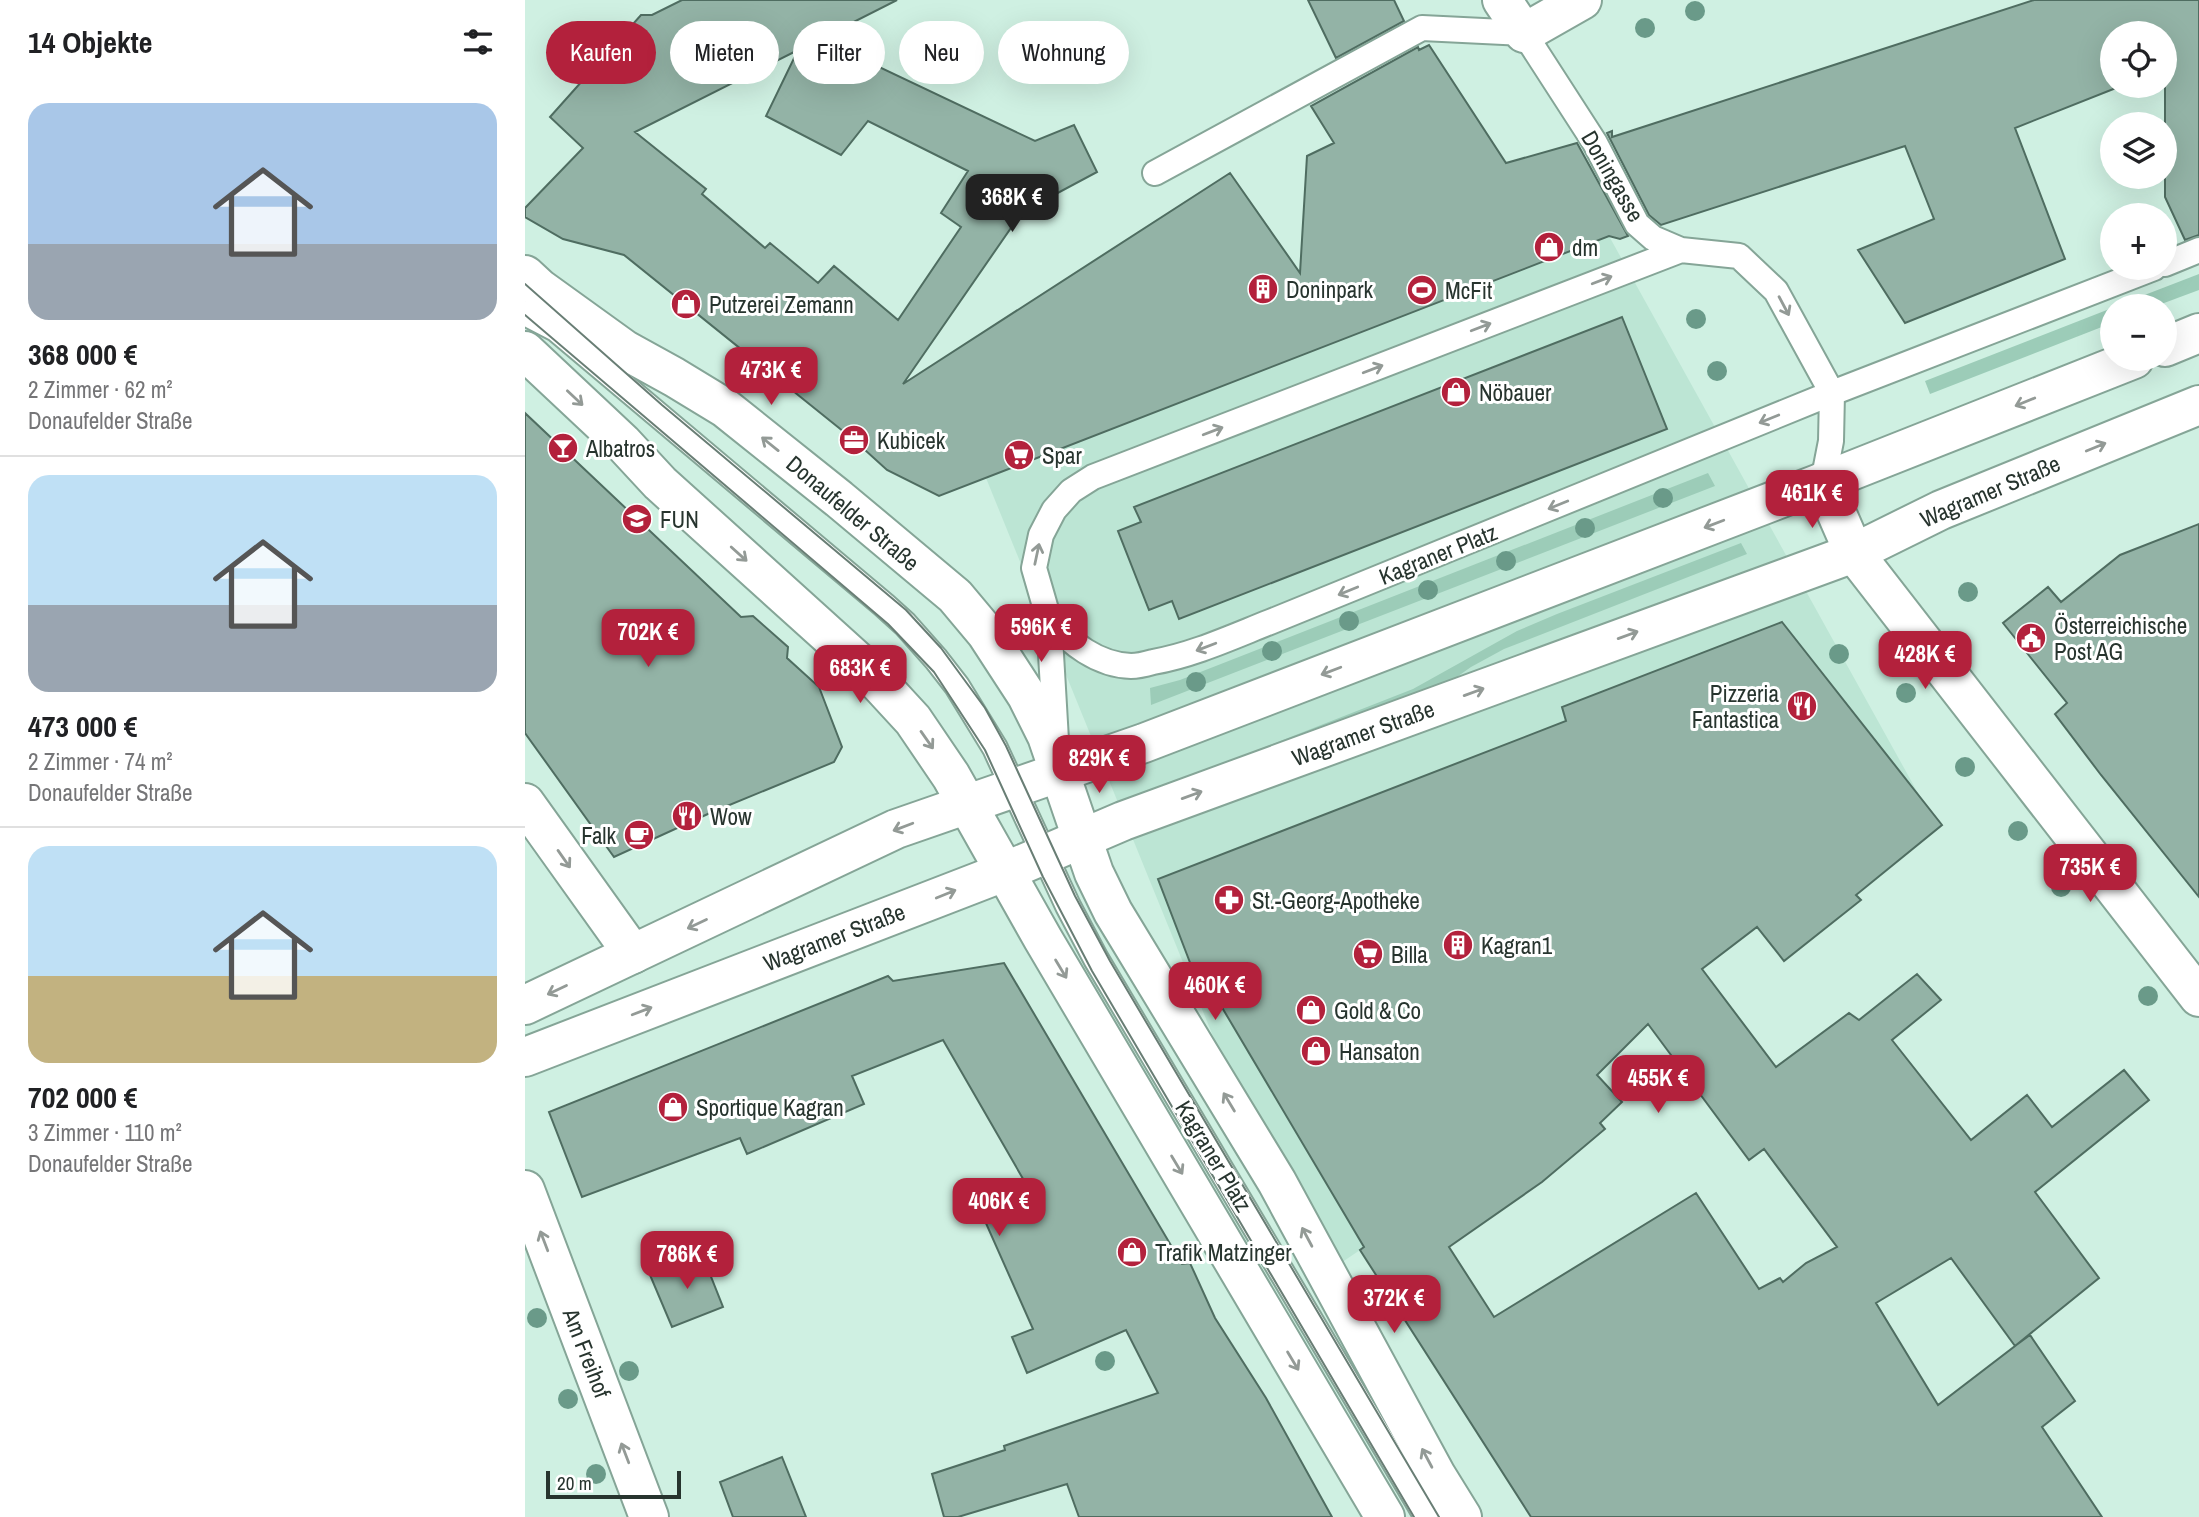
<!DOCTYPE html>
<html lang="de">
<head>
<meta charset="utf-8">
<style>
	body { margin:0; font-family:"Archivo Narrow",sans-serif; background:#f2f2f2; color:#202124; height:100vh; display:flex; flex-direction:column; font-size:26px; white-space:nowrap }
	* { box-sizing:border-box; margin:0 }
	p { font-size:23px; color:#757577 }
	.icon { flex:none; width:38px; height:38px; fill:none; stroke:currentColor; stroke-width:2; stroke-linecap:round; stroke-linejoin:round }
	.map { position:relative; flex:1; overflow:hidden }
	.details { display:flex; flex-direction:column; background:#fff; width:525px }
	.details>* { flex:none }
	.top-card { position:absolute; left:21px; top:21px; width:665px; height:63px; display:flex; gap:14px }
	.fabs { position:absolute; left:1575px; top:21px; display:grid; gap:14px }
	.fabs a { display:grid; place-items:center; width:77px; height:77px; border-radius:50%; background:#fff; box-shadow:0 7px 28px #0002; font-size:35px }
	.scale { position:absolute; left:21px; bottom:18px; width:135px; box-sizing:border-box; padding-left:7px; border:4px solid #27342e; border-top:0; font-size:19px; line-height:24px; white-space:nowrap; color:#27342e; -webkit-text-stroke:5px #fff; paint-order:stroke }
	.price { position:absolute; translate:-50% -60px; padding:0 16px; border-radius:14px; background:#b3213c; color:#fff; font-size:23px; line-height:46px; filter:drop-shadow(0 2px 4px #0008) }
	.price::after { content:''; position:absolute; left:50%; top:42px; width:21px; height:16px; margin-left:-10px; background:inherit; clip-path:polygon(0 0,100% 0,50% 100%) }
	.price.on { background:#222; color:#fff }
	ul { padding:0; list-style:none }
	li { display:grid; align-content:center; gap:14px; height:371px; padding:0 28px }
	li+li { border-top:2px solid #e0e0e0 }
	li span { display:grid; place-items:center; height:217px; border-radius:21px; color:#555 }
	li>.icon { margin-inline-start:auto }
	span .icon { width:126px; height:126px; fill:#fffc; stroke-width:1 }
	li b { font-size:30px }
	h2 { display:flex; justify-content:space-between; align-items:center; height:84px; padding:0 28px; font-size:30px }
	.chip { padding:0 24px; border-radius:32px; background:#fff; box-shadow:0 7px 28px #0002; font-size:24px; line-height:63px }
	.chip.on { background:#b3213c; color:#fff }
	main { display:flex; flex:1; min-height:0 }
	.map>svg:first-child { display:block }
	.built { fill:#bce5d4 }
	.green { fill:#9cccb8 }
	.building { fill:#93b3a6; stroke:#4f6d61; stroke-width:2; fill-rule:evenodd }
	.lines { fill:none; stroke-linecap:round; stroke-linejoin:round }
	.lane-casing { stroke:#85a597; stroke-width:28 }
	.street-casing { stroke:#85a597; stroke-width:42 }
	.secondary-casing { stroke:#85a597; stroke-width:42 }
	.primary-casing { stroke:#85a597; stroke-width:42 }
	.lane { stroke:#fff; stroke-width:24 }
	.street { stroke:#fff; stroke-width:38 }
	.secondary { stroke:#fff; stroke-width:38 }
	.primary { stroke:#fff; stroke-width:38 }
	.tram { stroke:#697e75; stroke-width:2 }
	.tree { fill:#6a9a89 }
	.oneway { stroke:#939a96 }
	.labels { text-anchor:middle; dominant-baseline:central; stroke-width:6; stroke-linejoin:round; paint-order:stroke }
	.street-label { font-size:23px; fill:#27342e; stroke:#fff }
	.poi-label { font-size:23px; fill:#27342e; stroke:#fff; text-anchor:start }
</style>
</head>
<body>
<main>
<section class="details">
<h2>14 Objekte<svg class="icon" aria-label="filters" viewBox="0 0 24 24"><path d="M4 7h16M4 17h16"/><circle cx="9" cy="7" r="2"/><circle cx="15" cy="17" r="2"/></svg></h2>
<ul>
<li><span style="background:linear-gradient(#a9c7e8 65%,#9aa5b1 0)"><svg class="icon" aria-label="home" viewBox="0 0 24 24"><path d="M3 11l9-7 9 7M6 9v11h12V9"/></svg></span><div><b>368 000 €</b><p>2 Zimmer · 62 m²</p><p>Donaufelder Straße</p></div></li>
<li><span style="background:linear-gradient(#bfe0f5 60%,#9aa5b1 0)"><svg class="icon" aria-label="home" viewBox="0 0 24 24"><path d="M3 11l9-7 9 7M6 9v11h12V9"/></svg></span><div><b>473 000 €</b><p>2 Zimmer · 74 m²</p><p>Donaufelder Straße</p></div></li>
<li><span style="background:linear-gradient(#bfe0f5 60%,#c2b280 0)"><svg class="icon" aria-label="home" viewBox="0 0 24 24"><path d="M3 11l9-7 9 7M6 9v11h12V9"/></svg></span><div><b>702 000 €</b><p>3 Zimmer · 110 m²</p><p>Donaufelder Straße</p></div></li>
</ul>
</section>
<div class="map">
<svg width="1674" height="1517" viewBox="0 0 1674 1517">
	<rect width="100%" height="100%" fill="#cff0e2"/>
	<path class="built" d="M1084 236 1394 795 1183 964 1072 1075 835 1250 788 1282 461 478Z"/>
	<path class="green" d="M1674 274V290L1631 306H1591Z
		M1587 308V323L1405 394 1400 381Z
		M1183 473 1190 486 626 705 625 688 655 680Z
		M1216 543 1222 554 979 649 946 667 919 686 653 781 888 689 992 631 1032 614Z"/>
	<path class="building" d="M157 0H372L295 39 510 141 549 125 572 172 497 212 378 384 705 173 775 273 782 156 809 143 786 106 893 47 894 50 904 45 981 163 1052 143 1103 236 1095 239 1084 236 414 496 362 470 329 440 99 255 38 239 0 217V208L58 148 25 117 116 15H127ZM273 50 241 116 316 155 343 121 443 171 416 213 436 227 373 320 309 266 293 283 245 243 240 248 177 194 181 189 110 132Z
		M783 0H869L879 21 811 58Z
		M1509 0H1674V235L1660 240 1640 197V33H1587V86H1596L1490 128 1540 259 1380 323 1333 250 1409 219 1380 146 1136 225 1124 215 1082 133 1087 131V137Z
		M1097 317 1142 429 654 619 647 601 624 610 593 531 616 522 609 507Z
		M0 413 216 617 228 616 263 647 262 658 294 687 317 747 309 762 185 813 89 857 0 733Z
		M1674 524V897L1576 775 1530 714 1542 703 1478 623 1523 587 1536 602 1595 555Z
		M1257 622 1417 825 1331 895 1336 900 1259 961 1232 927 1177 969 1251 1067 1324 1013 1334 1020 1392 974 1416 1000 1367 1040 1446 1140 1502 1095 1527 1127 1599 1070 1624 1100 1510 1192 1574 1278 1490 1346 1505 1335 1550 1401 1517 1427 1577 1517H1006L835 1250 839 1247 676 972 669 973 633 879 1041 721 1037 707ZM1123 1024 1224 1160 1239 1149 1312 1247 1281 1263 1258 1282 1255 1278 1234 1289 1171 1193 969 1317 924 1247 1017 1182 1080 1129 1075 1123 1097 1102 1072 1075ZM1426 1258 1490 1346 1413 1405 1351 1303Z
		M479 963 657 1264 665 1263 690 1318 741 1398 807 1517H554L542 1484 433 1517H419L407 1474 480 1450 479 1446 633 1393 601 1330 502 1373 487 1337 508 1329 452 1203 501 1184 418 1040 327 1076 339 1104 222 1154 215 1138 57 1197 24 1112 363 976 368 981Z
		M177 1254 198 1307 147 1327 125 1275Z
		M257 1457 281 1517H208L195 1482Z"/>
	<g class="lines">
		<g class="lane-casing">
			<path id="lane" d="M630 173 897 28 999 33 1070 143 1112 224 1128 238 1156 250 1214 256 1251 291 1307 393 1306 441 1298 482
				M1640 264 1674 250
				M15 294 31 329 359 605 380 624 411 659 432 686 470 748 543 906 571 959 902 1517
				M0 313 31 329
				M524 620C546 643 572 665 606 666 613 666 621 664 628 662 668 655 707 637 745 622L1307 393 1629 268
				M531 740 524 620 509 568 516 535 529 510 546 491 568 477 1156 250"/>
		</g>
		<g class="street-casing">
			<path id="street" d="M977 0 999 33 1057 0
				M0 803 108 954
				M0 1190 124 1517"/>
		</g>
		<g class="secondary-casing">
			<path id="secondary" d="M0 275 14 288 100 350 149 377 200 408 314 499 430 596 461 633 502 696 522 736 569 873 588 912 752 1182 911 1475 937 1517
				M0 351 97 442 135 483 341 669 388 720 426 776 518 939 860 1517
				M1298 482 1329 553 1674 997"/>
		</g>
		<g class="primary-casing">
			<path id="primary" d="M1640 347 1674 333
				M0 1005 371 829 619 743 1298 482 1609 359
				M0 1057 479 872 598 821 1329 553 1416 510 1674 405"/>
		</g>
		<use href="#lane" class="lane"/>
		<use href="#street" class="street"/>
		<use href="#secondary" class="secondary"/>
		<use href="#primary" class="primary"/>
		<path class="tram" d="M0 284 137 405 381 610 416 648 460 708 481 746 550 896 585 961 914 1517
			M0 315 363 624 409 672 460 750 518 877 567 971 889 1517"/>
	</g>
	<g class="tree">
		<circle cx="1170" cy="11" r="10"/>
		<circle cx="1120" cy="28" r="10"/>
		<circle cx="1171" cy="319" r="10"/>
		<circle cx="1192" cy="371" r="10"/>
		<circle cx="1138" cy="498" r="10"/>
		<circle cx="1060" cy="528" r="10"/>
		<circle cx="981" cy="561" r="10"/>
		<circle cx="903" cy="590" r="10"/>
		<circle cx="1443" cy="592" r="10"/>
		<circle cx="824" cy="621" r="10"/>
		<circle cx="747" cy="651" r="10"/>
		<circle cx="1314" cy="654" r="10"/>
		<circle cx="671" cy="682" r="10"/>
		<circle cx="1381" cy="693" r="10"/>
		<circle cx="1440" cy="767" r="10"/>
		<circle cx="1493" cy="831" r="10"/>
		<circle cx="1536" cy="887" r="10"/>
		<circle cx="1623" cy="996" r="10"/>
		<circle cx="12" cy="1318" r="10"/>
		<circle cx="580" cy="1361" r="10"/>
		<circle cx="104" cy="1371" r="10"/>
		<circle cx="43" cy="1399" r="10"/>
		<circle cx="71" cy="1474" r="10"/>
	</g>
	<defs><path id="oneway-shaft" d="M-6 0H5M1.5-3L5.5 0L1.5 3" fill="none" stroke-width="1.6" stroke-linecap="round" stroke-linejoin="round" transform="scale(1.75)"/></defs>
	<g class="oneway">
		<use href="#oneway-shaft" transform="translate(1077 280) rotate(-21)"/>
		<use href="#oneway-shaft" transform="translate(1259 306) rotate(62)"/>
		<use href="#oneway-shaft" transform="translate(956 327) rotate(-21)"/>
		<use href="#oneway-shaft" transform="translate(848 369) rotate(-21)"/>
		<use href="#oneway-shaft" transform="translate(50 398) rotate(43)"/>
		<use href="#oneway-shaft" transform="translate(1500 402) rotate(158)"/>
		<use href="#oneway-shaft" transform="translate(1244 419) rotate(158)"/>
		<use href="#oneway-shaft" transform="translate(688 431) rotate(-21)"/>
		<use href="#oneway-shaft" transform="translate(245 444) rotate(-141)"/>
		<use href="#oneway-shaft" transform="translate(1571 447) rotate(-22)"/>
		<use href="#oneway-shaft" transform="translate(1033 505) rotate(158)"/>
		<use href="#oneway-shaft" transform="translate(1189 524) rotate(159)"/>
		<use href="#oneway-shaft" transform="translate(214 554) rotate(42)"/>
		<use href="#oneway-shaft" transform="translate(512 554) rotate(-78)"/>
		<use href="#oneway-shaft" transform="translate(823 591) rotate(158)"/>
		<use href="#oneway-shaft" transform="translate(1103 635) rotate(-20)"/>
		<use href="#oneway-shaft" transform="translate(681 647) rotate(159)"/>
		<use href="#oneway-shaft" transform="translate(806 671) rotate(159)"/>
		<use href="#oneway-shaft" transform="translate(949 692) rotate(-20)"/>
		<use href="#oneway-shaft" transform="translate(402 740) rotate(55)"/>
		<use href="#oneway-shaft" transform="translate(667 795) rotate(-20)"/>
		<use href="#oneway-shaft" transform="translate(378 827) rotate(159)"/>
		<use href="#oneway-shaft" transform="translate(39 859) rotate(55)"/>
		<use href="#oneway-shaft" transform="translate(421 894) rotate(-22)"/>
		<use href="#oneway-shaft" transform="translate(172 924) rotate(155)"/>
		<use href="#oneway-shaft" transform="translate(536 969) rotate(59)"/>
		<use href="#oneway-shaft" transform="translate(32 990) rotate(155)"/>
		<use href="#oneway-shaft" transform="translate(117 1011) rotate(-21)"/>
		<use href="#oneway-shaft" transform="translate(704 1102) rotate(-121)"/>
		<use href="#oneway-shaft" transform="translate(652 1165) rotate(59)"/>
		<use href="#oneway-shaft" transform="translate(782 1237) rotate(-118)"/>
		<use href="#oneway-shaft" transform="translate(19 1241) rotate(-111)"/>
		<use href="#oneway-shaft" transform="translate(768 1361) rotate(59)"/>
		<use href="#oneway-shaft" transform="translate(100 1453) rotate(-111)"/>
		<use href="#oneway-shaft" transform="translate(902 1458) rotate(-118)"/>
	</g>
	<defs>
		<g id="shop-disc" transform="scale(1.575)"><circle r="9.5" fill="#b3213c" stroke="#fff"/><path d="M-5-2.5h2.3a2.7 3.5 0 0 1 5.4 0H5L5.5 6h-11ZM-1.5-2.5h3a1.5 2.3 0 0 0-3 0Z" fill="#fff"/></g>
		<g id="building-disc" transform="scale(1.575)"><circle r="9.5" fill="#b3213c" stroke="#fff"/><path d="M-4-6H4V6H1V3H-1V6H-4ZM-2.5-4.3h1.7v1.8h-1.7ZM.8-4.3h1.7v1.8H.8ZM-2.5-1h1.7V.8h-1.7ZM.8-1h1.7V.8H.8Z" fill="#fff"/></g>
		<g id="stadium-disc" transform="scale(1.575)"><circle r="9.5" fill="#b3213c" stroke="#fff"/><path d="M0-5a6.5 5 0 1 0 0 10a6.5 5 0 1 0 0-10ZM-3.5-1.8h7v3.6h-7Z" fill="#fff"/></g>
		<g id="office-disc" transform="scale(1.575)"><circle r="9.5" fill="#b3213c" stroke="#fff"/><path d="M-6-3h4V-5.5h4V-3h4V5H-6ZM-1-4.5V-3h2v-1.5ZM-6 0V1H6V0Z" fill="#fff"/></g>
		<g id="bar-disc" transform="scale(1.575)"><circle r="9.5" fill="#b3213c" stroke="#fff"/><path d="M-6-5H6L.8 .8V4.5H3.5V6h-7V4.5H-.8V.8Z" fill="#fff"/></g>
		<g id="supermarket-disc" transform="scale(1.575)"><circle r="9.5" fill="#b3213c" stroke="#fff"/><path d="M-6-5.5h2.5l.6 2H6L4.5 2H-2.5L-4.4-4H-6ZM-1.5 3.2a1.3 1.3 0 1 0 .1 0ZM3 3.2a1.3 1.3 0 1 0 .1 0Z" fill="#fff"/></g>
		<g id="university-disc" transform="scale(1.575)"><circle r="9.5" fill="#b3213c" stroke="#fff"/><path d="M0-5L7-2L0 1L-7-2ZM-4 1L0 2.5L4 1V4Q0 6-4 4Z" fill="#fff"/></g>
		<g id="civic-disc" transform="scale(1.575)"><circle r="9.5" fill="#b3213c" stroke="#fff"/><path d="M-.6-6.5H3V-4.5H.6V-3L4-1V1h2V6H-6V1h2V-1L-.6-3ZM-1.2 2.5V6h2.4V2.5Z" fill="#fff"/></g>
		<g id="restaurant-disc" transform="scale(1.575)"><circle r="9.5" fill="#b3213c" stroke="#fff"/><path d="M-5-6h1v4h1v-4h1v4h1v-4h1v5L-1.5 .5V6h-2V.5L-5-1ZM5-6V6H3V1.5H1.5Q1.5-4 5-6Z" fill="#fff"/></g>
		<g id="cafe-disc" transform="scale(1.575)"><circle r="9.5" fill="#b3213c" stroke="#fff"/><path d="M-5.5-4.5H6V0H3Q3 3.5 0 3.5H-2.5Q-5.5 3.5-5.5 0ZM3-3.2v2h1.7v-2ZM-6 4.5H4V6H-6Z" fill="#fff"/></g>
		<g id="pharmacy-disc" transform="scale(1.575)"><circle r="9.5" fill="#b3213c" stroke="#fff"/><path d="M-2-6h4v4h4v4h-4v4h-4v-4h-4v-4h4Z" fill="#fff"/></g>
	</defs>
	<g fill-rule="evenodd">
		<use href="#shop-disc" x="1024" y="247"/>
		<use href="#building-disc" x="738" y="289"/>
		<use href="#stadium-disc" x="897" y="290"/>
		<use href="#shop-disc" x="161" y="304"/>
		<use href="#shop-disc" x="931" y="392"/>
		<use href="#office-disc" x="329" y="440"/>
		<use href="#bar-disc" x="38" y="448"/>
		<use href="#supermarket-disc" x="494" y="455"/>
		<use href="#university-disc" x="112" y="519"/>
		<use href="#civic-disc" x="1506" y="638"/>
		<use href="#restaurant-disc" x="1277" y="706"/>
		<use href="#restaurant-disc" x="162" y="816"/>
		<use href="#cafe-disc" x="114" y="835"/>
		<use href="#pharmacy-disc" x="704" y="900"/>
		<use href="#building-disc" x="933" y="945"/>
		<use href="#supermarket-disc" x="843" y="954"/>
		<use href="#shop-disc" x="786" y="1010"/>
		<use href="#shop-disc" x="791" y="1051"/>
		<use href="#shop-disc" x="148" y="1107"/>
		<use href="#shop-disc" x="607" y="1252"/>
	</g>
	<g class="labels">
		<g class="street-label">
			<text transform="translate(1088 176) rotate(60)">Doningasse</text>
			<text transform="translate(1465 491) rotate(-23)">Wagramer Straße</text>
			<text transform="translate(328 513) rotate(40)">Donaufelder Straße</text>
			<text transform="translate(913 554) rotate(-22)">Kagraner Platz</text>
			<text transform="translate(838 733) rotate(-20)">Wagramer Straße</text>
			<text transform="translate(309 937) rotate(-21)">Wagramer Straße</text>
			<text transform="translate(689 1156) rotate(59)">Kagraner Platz</text>
			<text transform="translate(62 1353) rotate(69)">Am Freihof</text>
		</g>
		<g class="poi-label">
			<text x="1047" y="247">dm</text>
			<text x="761" y="289">Doninpark</text>
			<text x="920" y="290">McFit</text>
			<text x="184" y="304">Putzerei Zemann</text>
			<text x="954" y="392">Nöbauer</text>
			<text x="352" y="440">Kubicek</text>
			<text x="61" y="448">Albatros</text>
			<text x="517" y="455">Spar</text>
			<text x="135" y="519">FUN</text>
			<text x="1529" y="625">Österreichische<tspan x="1529" dy="26">Post AG</tspan></text>
			<text x="1254" y="693" text-anchor="end">Pizzeria<tspan x="1254" dy="26">Fantastica</tspan></text>
			<text x="185" y="816">Wow</text>
			<text x="91" y="835" text-anchor="end">Falk</text>
			<text x="727" y="900">St.-Georg-Apotheke</text>
			<text x="956" y="945">Kagran1</text>
			<text x="866" y="954">Billa</text>
			<text x="809" y="1010">Gold &amp; Co</text>
			<text x="814" y="1051">Hansaton</text>
			<text x="171" y="1107">Sportique Kagran</text>
			<text x="630" y="1252">Trafik Matzinger</text>
		</g>
	</g>
</svg>
<div class="fabs">
<a><svg class="icon" aria-label="locate" viewBox="0 0 24 24"><circle cx="12" cy="12" r="6"/><path d="M12 2v4M12 18v4M2 12h4M18 12h4"/></svg></a>
<a><svg class="icon" aria-label="layers" viewBox="0 0 24 24"><path d="M12 4l9 5-9 5-9-5zM3 14l9 5 9-5"/></svg></a>
<a>+</a>
<a>−</a>
</div>
<div class="scale">20 m</div>
<b class="price on" style="left:487px;top:234px">368K €</b>
<b class="price" style="left:246px;top:407px">473K €</b>
<b class="price" style="left:1287px;top:530px">461K €</b>
<b class="price" style="left:516px;top:664px">596K €</b>
<b class="price" style="left:123px;top:669px">702K €</b>
<b class="price" style="left:1400px;top:691px">428K €</b>
<b class="price" style="left:335px;top:705px">683K €</b>
<b class="price" style="left:574px;top:795px">829K €</b>
<b class="price" style="left:1565px;top:904px">735K €</b>
<b class="price" style="left:690px;top:1022px">460K €</b>
<b class="price" style="left:1133px;top:1115px">455K €</b>
<b class="price" style="left:474px;top:1238px">406K €</b>
<b class="price" style="left:162px;top:1291px">786K €</b>
<b class="price" style="left:869px;top:1335px">372K €</b>
<div class="top-card">
<a class="chip on">Kaufen</a>
<a class="chip">Mieten</a>
<a class="chip">Filter</a>
<a class="chip">Neu</a>
<a class="chip">Wohnung</a>
</div>
</div>
</main>
</body>
</html>
